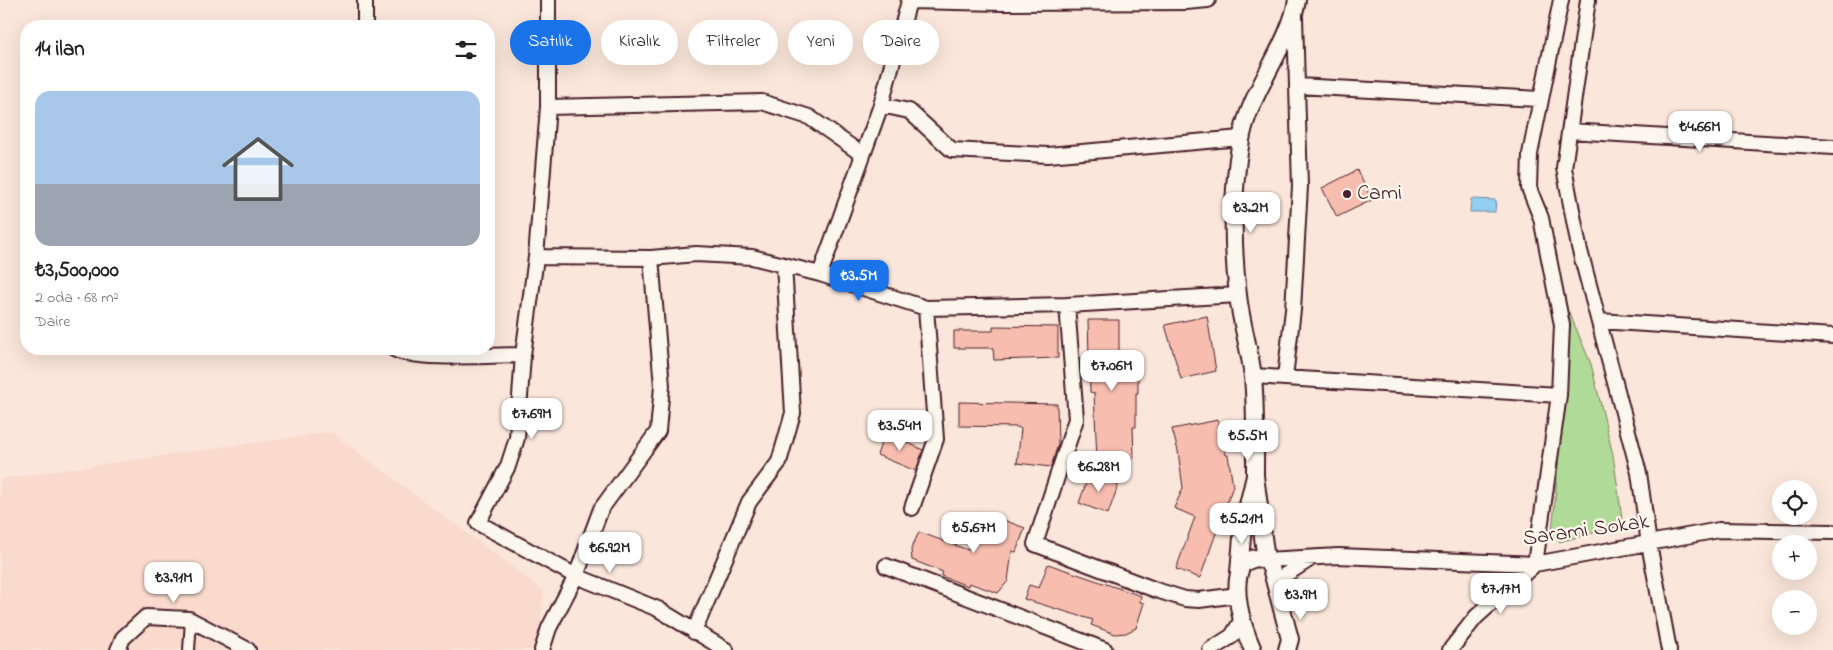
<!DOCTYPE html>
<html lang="tr">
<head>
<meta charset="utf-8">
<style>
	body { margin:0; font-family:"Indie Flower",sans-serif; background:#f6f6f6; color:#222; height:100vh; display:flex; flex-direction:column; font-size:19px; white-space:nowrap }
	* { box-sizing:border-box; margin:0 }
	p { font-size:16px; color:#767676 }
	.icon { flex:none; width:28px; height:28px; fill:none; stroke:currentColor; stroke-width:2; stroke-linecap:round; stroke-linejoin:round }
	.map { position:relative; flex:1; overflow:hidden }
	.sheet { position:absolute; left:20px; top:20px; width:475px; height:335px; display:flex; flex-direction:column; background:#fff; border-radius:20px; box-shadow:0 5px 20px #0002 }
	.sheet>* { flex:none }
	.top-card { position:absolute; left:510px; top:20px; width:475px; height:45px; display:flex; gap:10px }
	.buttons { position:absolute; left:1772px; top:480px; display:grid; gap:10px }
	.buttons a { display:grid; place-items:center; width:45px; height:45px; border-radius:50%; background:#fff; box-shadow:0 5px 20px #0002; font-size:25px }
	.price { position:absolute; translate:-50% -42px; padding:0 11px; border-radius:10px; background:#fff; color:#222; font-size:16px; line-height:32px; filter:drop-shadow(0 1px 2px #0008) }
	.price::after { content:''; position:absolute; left:50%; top:30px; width:15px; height:11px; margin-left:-8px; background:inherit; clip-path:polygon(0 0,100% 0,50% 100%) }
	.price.active { background:#1a73e8; color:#fff }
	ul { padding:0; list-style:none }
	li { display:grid; align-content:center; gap:10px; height:265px; padding:0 15px }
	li+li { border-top:1px solid #e0e0e0 }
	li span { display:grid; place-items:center; height:155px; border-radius:15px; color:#555 }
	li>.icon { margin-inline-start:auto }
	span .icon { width:90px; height:90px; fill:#fffc; stroke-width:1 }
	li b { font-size:21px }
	h2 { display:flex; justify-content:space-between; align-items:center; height:60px; padding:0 15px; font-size:21px }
	.chip { padding:0 18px; border-radius:22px; background:#fff; box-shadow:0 5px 20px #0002; font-size:18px; line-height:45px }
	.chip.active { background:#1a73e8; color:#fff }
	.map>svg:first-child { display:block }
	.built { fill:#f9dacd }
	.green { fill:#b0da97; stroke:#7d7c61 }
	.water { fill:#92cff3; stroke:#7589a3 }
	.building { fill:#f7bdaf; stroke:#4a1f2b }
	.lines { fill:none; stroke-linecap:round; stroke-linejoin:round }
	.pedestrian-casing { stroke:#4a1f2b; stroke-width:14 }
	.minor-casing { stroke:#4a1f2b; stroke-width:18 }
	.tertiary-casing { stroke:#4a1f2b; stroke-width:20 }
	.pedestrian { stroke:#fbf7ec; stroke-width:10 }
	.minor { stroke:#fbf7ec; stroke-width:14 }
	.tertiary { stroke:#fbf7ec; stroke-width:16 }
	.poi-dot { fill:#4a1f2b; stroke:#fbf7ec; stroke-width:2 }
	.labels { text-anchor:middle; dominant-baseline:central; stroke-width:4.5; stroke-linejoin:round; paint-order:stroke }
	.poi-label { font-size:22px; fill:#4a1f2b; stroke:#fbf7ec; text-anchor:start }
	.street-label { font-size:22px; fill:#4a1f2b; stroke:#fbf7ec }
</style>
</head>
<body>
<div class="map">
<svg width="1833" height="650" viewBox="0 0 1833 650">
	<rect width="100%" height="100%" fill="#fae6da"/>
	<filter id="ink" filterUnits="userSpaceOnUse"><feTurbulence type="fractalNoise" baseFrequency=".02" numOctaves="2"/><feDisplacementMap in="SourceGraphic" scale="10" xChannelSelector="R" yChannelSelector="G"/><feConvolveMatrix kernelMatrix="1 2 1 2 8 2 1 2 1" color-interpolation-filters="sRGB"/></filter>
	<g filter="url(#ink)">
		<path class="built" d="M331 432 544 591 538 650H0V479Z"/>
		<path class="green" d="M1569 312 1591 364 1613 455 1623 525 1559 542 1552 534 1565 385Z"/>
		<path class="water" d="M1471 199 1496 200 1495 212H1470Z"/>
		<path class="building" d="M1357 170 1372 200 1337 217 1322 188Z
			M1207 316 1216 371 1181 379 1165 325Z
			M1088 320H1119V367H1138V393H1136V427H1133L1134 458 1097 459 1094 393 1090 392Z
			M993 326 1058 327V358L994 360 993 348H954V331H993Z
			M959 402 1057 404 1058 444 1051 467 1017 463 1021 429 1018 427 959 426Z
			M1218 420 1226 455H1228L1233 486 1200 578 1176 569 1195 517 1174 508 1183 488 1178 451 1172 429Z
			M885 432 923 450 916 471 877 455Z
			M1090 472 1119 483 1108 514 1079 503Z
			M982 512 1025 528 1016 552 1012 551 1008 581 998 593 969 583 968 586 941 576 943 572 912 560 911 549 919 532 968 550Z
			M1048 564 1141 596 1140 602 1144 603 1136 628 1126 633 1115 634 1091 625 1093 620 1024 599 1029 585 1039 588Z"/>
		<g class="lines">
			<g class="pedestrian-casing">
				<path id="pedestrian" d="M189 650 191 620"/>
			</g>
			<g class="minor-casing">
				<path id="minor" d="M548 0V107L536 257 651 258 696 254 752 257 820 274 926 308 1067 305
					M1588 0 1564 168 1579 247 1639 473 1649 544 1669 650
					M1295 17 1297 86 1539 99
					M365 26V0
					M881 105 909 1 1003 3 1186 2 1208 0
					M548 107 762 102 809 117 863 155 820 274
					M1569 131 1833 147
					M863 155 881 105 909 111 952 150 1048 155 1241 138
					M536 257 523 355 517 438 508 466 478 523 576 576 601 509 658 431 662 386 651 258
					M1238 295 1067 305 1076 419 1035 544 1156 590 1185 599 1199 600 1238 595
					M1599 321 1833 336
					M394 349C414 361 496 355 523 355
					M1253 376 1559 395 1535 564 1476 617 1450 650
					M1285 377 1293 310 1300 186 1297 86
					M1559 395 1562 325 1541 218 1529 188 1530 154 1561 0
					M912 508 936 439 926 308
					M1266 560 1338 556 1535 564 1719 530 1833 532
					M886 566 1105 650
					M1277 589 1285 575 1310 559
					M694 632 749 502 779 462 793 413 784 265
					M118 650 123 638 146 617 189 619 248 650
					M542 650 549 628 576 576 658 609 726 650
					M1210 650 1232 636 1243 618"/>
			</g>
			<g class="tertiary-casing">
				<path id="tertiary" d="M1255 476C1255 443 1256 410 1253 377 1250 350 1241 323 1238 295 1232 245 1232 190 1241 140 1249 92 1290 45 1297 0
					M1239 572 1243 526 1255 476 1266 560
					M1253 650C1242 626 1230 587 1243 563L1255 558 1266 560 1271 568 1290 639 1287 650"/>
			</g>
			<use href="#pedestrian" class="pedestrian"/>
			<use href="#minor" class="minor"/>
			<use href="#tertiary" class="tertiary"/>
		</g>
	</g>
	<circle class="poi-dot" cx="1347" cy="194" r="5"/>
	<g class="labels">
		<g class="poi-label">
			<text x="1357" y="194">Cami</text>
		</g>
		<g class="street-label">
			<text transform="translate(1586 531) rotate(-8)">Sarami Sokak</text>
		</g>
	</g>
</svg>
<div class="buttons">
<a><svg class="icon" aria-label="locate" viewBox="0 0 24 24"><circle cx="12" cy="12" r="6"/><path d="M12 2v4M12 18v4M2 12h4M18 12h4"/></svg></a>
<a>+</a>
<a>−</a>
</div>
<b class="price" style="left:1700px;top:153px">₺4.66M</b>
<b class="price" style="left:1251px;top:234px">₺3.2M</b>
<b class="price active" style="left:859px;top:302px">₺3.5M</b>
<b class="price" style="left:1112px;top:392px">₺7.06M</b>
<b class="price" style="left:532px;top:440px">₺7.69M</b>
<b class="price" style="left:900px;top:452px">₺3.54M</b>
<b class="price" style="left:1248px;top:462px">₺5.5M</b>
<b class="price" style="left:1099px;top:493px">₺6.28M</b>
<b class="price" style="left:1242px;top:545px">₺5.21M</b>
<b class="price" style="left:974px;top:554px">₺5.67M</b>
<b class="price" style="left:610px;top:574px">₺6.92M</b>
<b class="price" style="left:174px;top:604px">₺3.91M</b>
<b class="price" style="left:1501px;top:615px">₺7.17M</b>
<b class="price" style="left:1301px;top:621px">₺3.9M</b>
<div class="top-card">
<a class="chip active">Satılık</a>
<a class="chip">Kiralık</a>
<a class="chip">Filtreler</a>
<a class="chip">Yeni</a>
<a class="chip">Daire</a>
</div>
<section class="sheet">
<h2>14 ilan<svg class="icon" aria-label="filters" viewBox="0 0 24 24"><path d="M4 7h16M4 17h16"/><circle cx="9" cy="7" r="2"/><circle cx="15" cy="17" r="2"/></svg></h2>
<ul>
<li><span style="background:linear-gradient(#a9c7e8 60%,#9aa5b1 0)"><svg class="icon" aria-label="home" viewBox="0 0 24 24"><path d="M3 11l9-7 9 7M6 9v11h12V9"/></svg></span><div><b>₺3,500,000</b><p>2 oda · 68 m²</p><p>Daire</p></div></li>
</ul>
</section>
</div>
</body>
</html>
